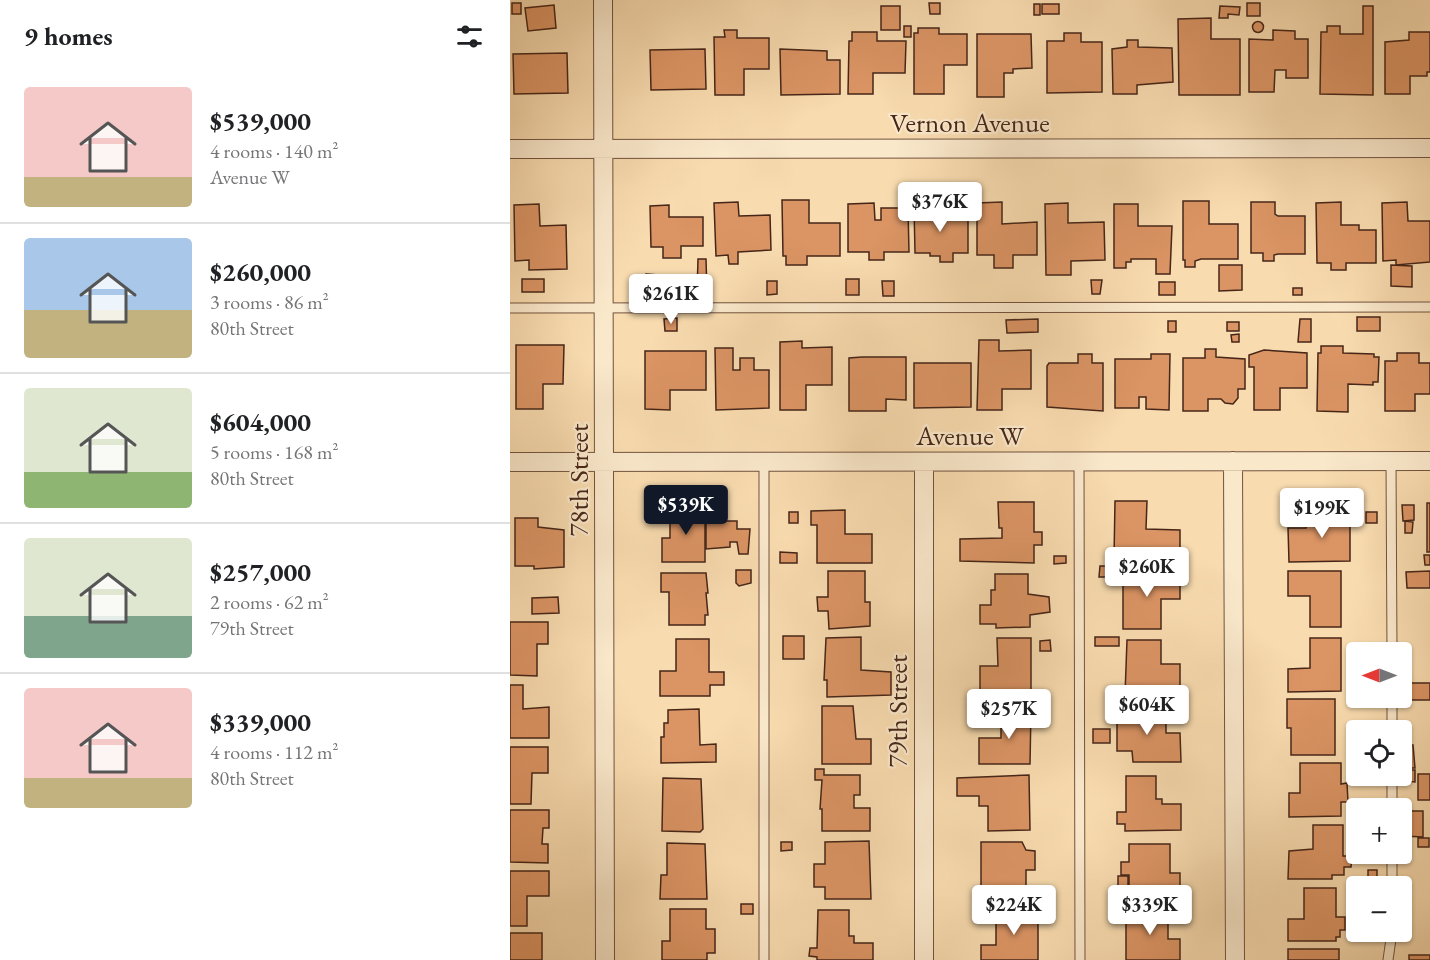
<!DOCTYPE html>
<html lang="en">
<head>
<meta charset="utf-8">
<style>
	body { margin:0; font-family:"EB Garamond",serif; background:#f6f6f6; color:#202124; height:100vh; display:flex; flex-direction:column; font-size:22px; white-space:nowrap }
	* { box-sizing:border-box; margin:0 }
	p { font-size:20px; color:#757577 }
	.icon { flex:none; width:33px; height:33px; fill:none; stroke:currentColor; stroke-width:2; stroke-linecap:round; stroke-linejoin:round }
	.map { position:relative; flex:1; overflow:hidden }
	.sheet { display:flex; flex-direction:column; background:#fff; width:510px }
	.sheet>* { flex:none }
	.needle { width:39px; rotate:270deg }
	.tools { position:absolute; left:836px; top:642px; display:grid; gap:12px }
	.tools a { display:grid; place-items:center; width:66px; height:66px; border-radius:6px; background:#fff; box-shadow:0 2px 4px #0004; font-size:30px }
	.price { position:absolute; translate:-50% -51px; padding:0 14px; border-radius:6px; background:#fff; color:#222; font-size:20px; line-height:39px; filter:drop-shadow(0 2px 3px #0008) }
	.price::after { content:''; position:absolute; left:50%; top:36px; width:18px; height:14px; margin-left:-9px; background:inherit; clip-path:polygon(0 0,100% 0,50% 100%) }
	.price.on { background:#111827; color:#fff }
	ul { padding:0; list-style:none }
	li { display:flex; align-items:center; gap:18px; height:150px; padding:0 24px }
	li+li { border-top:2px solid #e0e0e0 }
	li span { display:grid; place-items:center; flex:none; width:168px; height:120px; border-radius:6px; color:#555 }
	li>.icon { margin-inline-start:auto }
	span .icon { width:72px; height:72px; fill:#fffc; stroke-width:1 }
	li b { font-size:26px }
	h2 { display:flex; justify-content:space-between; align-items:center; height:72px; padding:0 24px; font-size:26px }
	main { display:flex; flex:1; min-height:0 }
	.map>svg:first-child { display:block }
	.building { fill:#db9464; stroke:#462618; stroke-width:1.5 }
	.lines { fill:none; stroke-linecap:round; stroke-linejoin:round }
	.lane-casing { stroke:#72533e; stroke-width:11 }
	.street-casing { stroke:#72533e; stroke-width:20 }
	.lane { stroke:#fae8cb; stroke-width:9 }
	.street { stroke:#fae8cb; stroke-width:18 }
	.labels { text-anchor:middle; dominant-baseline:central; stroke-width:4.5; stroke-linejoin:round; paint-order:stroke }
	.street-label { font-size:27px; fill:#462618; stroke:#fae8cb }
</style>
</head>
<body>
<main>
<section class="sheet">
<h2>9 homes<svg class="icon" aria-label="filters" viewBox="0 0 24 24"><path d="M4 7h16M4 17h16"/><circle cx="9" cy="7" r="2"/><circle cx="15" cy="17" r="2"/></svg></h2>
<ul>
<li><span style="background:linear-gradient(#f6c9c9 75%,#c2b280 0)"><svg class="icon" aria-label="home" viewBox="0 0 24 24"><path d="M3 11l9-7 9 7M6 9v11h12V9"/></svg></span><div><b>$539,000</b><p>4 rooms · 140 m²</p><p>Avenue W</p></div></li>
<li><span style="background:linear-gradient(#a9c7e8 60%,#c2b280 0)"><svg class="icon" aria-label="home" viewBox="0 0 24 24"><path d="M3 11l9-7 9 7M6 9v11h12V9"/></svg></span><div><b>$260,000</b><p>3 rooms · 86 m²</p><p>80th Street</p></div></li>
<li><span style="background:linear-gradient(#dfe7d0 70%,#8fb573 0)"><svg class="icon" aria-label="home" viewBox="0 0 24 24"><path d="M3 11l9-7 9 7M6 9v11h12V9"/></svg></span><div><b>$604,000</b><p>5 rooms · 168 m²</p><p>80th Street</p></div></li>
<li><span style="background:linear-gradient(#dfe7d0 65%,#7fa58c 0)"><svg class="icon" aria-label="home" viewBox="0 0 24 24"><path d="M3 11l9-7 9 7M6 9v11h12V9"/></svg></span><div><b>$257,000</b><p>2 rooms · 62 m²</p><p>79th Street</p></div></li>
<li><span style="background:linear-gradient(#f6c9c9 75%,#c2b280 0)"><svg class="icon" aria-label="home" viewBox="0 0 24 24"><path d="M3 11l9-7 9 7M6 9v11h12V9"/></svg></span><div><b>$339,000</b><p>4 rooms · 112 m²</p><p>80th Street</p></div></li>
</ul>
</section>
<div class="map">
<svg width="920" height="960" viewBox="0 0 920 960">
	<rect width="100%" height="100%" fill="#f8dbaf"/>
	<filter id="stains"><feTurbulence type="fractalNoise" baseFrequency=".00333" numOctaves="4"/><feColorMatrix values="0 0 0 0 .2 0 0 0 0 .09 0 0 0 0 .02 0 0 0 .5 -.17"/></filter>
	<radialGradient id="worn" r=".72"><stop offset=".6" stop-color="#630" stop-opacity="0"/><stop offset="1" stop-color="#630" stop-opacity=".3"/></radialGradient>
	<path class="building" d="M2 3H11V14H2Z
		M419 3H430V14H420Z
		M737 3H750V16H737Z
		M524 4H530V15H524Z
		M532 4H549V14H532Z
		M44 5 46 28 18 31 15 8Z
		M371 6H390V30H371Z
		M710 6 730 7 729 15 718 14V18H709Z
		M853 6H863V95L810 94 811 32H817V26H830V34H853Z
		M701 18V39H730V95H669L668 19Z
		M742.5 27a5.5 5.5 0 1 1 11 0a5.5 5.5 0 1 1-11 0Z
		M394 26H401V37H394Z
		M408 28H429V34H457V65H434V94H404V33H408Z
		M214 30H227V38H259V69H234V95H205L204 37H215Z
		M763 30 785 31V39H798V78H776V70H765L764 92H739V39L763 40Z
		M342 32H367V41H396L395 73H363V94H338L339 41H342Z
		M899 32H920V72H917V76H900V94H875V42L899 40Z
		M554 33H571V42H592V92L537 93V41H554Z
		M467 34H521L522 68 503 69V73H494V97H467Z
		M617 40H628V47L662 48 663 82 627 85V94H603L602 49 617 47Z
		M195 49 196 89 141 90 140 50Z
		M270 49 317 51V60H330V94L271 95Z
		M57 53 58 93 4 94 3 54Z
		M272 200H299V223H330V256H297V265H276V256H273Z
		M673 201H699V224H728V259H691L685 261V267H675V260H673Z
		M228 202 229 216 260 215 261 250 228 252V264H219L218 255 206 256 204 203Z
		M492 202V224L527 222V255H503V268H484V255H467V203Z
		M741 202H765V214L768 216H795V254H768L764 255V261H753V253H741Z
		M831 202V225H849V230H866V263H836V270H821V263H807L806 203Z
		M897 202 898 221H920V262L886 265V260L873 261 872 203Z
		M364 203 365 220H371V208H398L399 252H374V260H359V252H338V204Z
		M558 203V223L594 222 595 260 561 261V275H536L535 204Z
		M29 204 30 226 56 225 57 269 19 270V260L5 261 4 205Z
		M604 204H628V226H662L660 274H646V259H621V262H616V268H604Z
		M159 205V217H193V246H171V258H153V247H141L140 206Z
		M427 205V213L458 212V253H443V262H430V256H420V253H405L404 206Z
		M188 259H196L197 293H187Z
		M709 265H732V290L709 291Z
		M881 265 902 266V287L881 286Z
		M136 274 175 277 174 290 135 289Z
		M12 279H34V292H12Z
		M336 279H349V295H336Z
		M581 280H592L590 294H582Z
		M257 281H267V294L257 295Z
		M372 281H384V296H373Z
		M649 282H665V295H649Z
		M783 288H792V295H783Z
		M847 317H870V331H847Z
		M167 318V331H155L154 319Z
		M528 319V332L497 333 496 320Z
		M790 319H801V342H788Z
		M658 321H666V332H658Z
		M717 322H729V331H717Z
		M729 334V342H722L721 335Z
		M469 340H489V351L521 350V389H492V410H467Z
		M292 341V348L322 347V385H296V410H270V342Z
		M6 345H54L53 384H33V409H6Z
		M811 346H833V353L864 354V357H869L868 382H863V385L838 384V412L807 411 808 353H811Z
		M205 348H223V370H230V358H244V370H259V408L206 410Z
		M695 349H706V357L735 359V389H728V398L723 404 715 403 711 399H698V411H673V358H695Z
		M754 350 797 353V388H770V410H744V367H739V355Z
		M135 351H196V390H160V410L135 409Z
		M887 353H909V363H920V394H905V411H875V361H887Z
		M568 354H582V363H593V411L537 407V366L539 363H568Z
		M641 354H660L659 410 636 409V397H629V408H605V359H641Z
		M352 357H396V400L376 399V411H339V358Z
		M404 363H461V407L404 408Z
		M605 501H637L636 529 670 530V559L604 558Z
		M488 502H524V532H532V545H524V563L450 561V539L492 538V528H489Z
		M917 503H920V552H917Z
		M892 505H904V520L893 521Z
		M160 507H195V562H152V538H160Z
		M835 508V518L840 517V561L779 562 778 528H796V516H821V509Z
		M335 510V534H362V563H307V525H301V511Z
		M279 512H288V523H279Z
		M856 512H867V523H856Z
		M5 518H28V527L54 530V567L24 569V566H5Z
		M205 521H227V529H240L238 554H229L227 542H220V547L196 549V523H205Z
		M895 521 903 522 902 533H895Z
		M270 552 287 553V563H270Z
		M914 555H920V565H915Z
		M544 556H556V563L544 564Z
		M590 566H601V577H589Z
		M226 570H241V583L229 586 226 583Z
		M318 571H355V602H360V626L319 629 318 611H308L307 597H318Z
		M778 571H831V627H800V596H778Z
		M920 571V588H897L896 572Z
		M613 572 670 573V599H651V629H613Z
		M151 573H196L198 593H196L198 615H195V625H159V592H151Z
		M485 574H518V594L539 597 540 612 520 615V627L486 628V624H470V605H481V590H485Z
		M48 597 49 613 22 614V598Z
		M0 622H38V644H27V676L0 675Z
		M273 636H294V659H273Z
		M351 637V670L381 672V695L317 697V680H314L316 638Z
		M585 637H609V646H585Z
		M487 638H521V696H490V691H470V666H488Z
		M800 638H831V691L778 692V669L800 668Z
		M166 639H199V672H214V685H200V696H150V671H166Z
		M540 640 541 651H530V641Z
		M617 640H651V664H670V696L615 695Z
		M899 683H920V700H899Z
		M0 685H13V709L39 707V738H0Z
		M777 699H825V755H781V728H777Z
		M312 706H343L346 739H361V764H312Z
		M623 708H656V733H670L671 762H623L622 751H607V711H623Z
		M189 709 190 745 206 744V762L151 763V737H154V723H158V710Z
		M491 709 521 710 520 764H469V738H491Z
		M583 729H600V743H583Z
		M893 745H903L905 768H892Z
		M0 747H38V773H22L21 804H0Z
		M790 763H831V784L837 783 838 802H831V816L779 817V793H790Z
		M305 769H314V775H350V795H344V808H360V831H312V809H310L312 780H305Z
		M895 770H905V782L895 781Z
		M908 774H920V800H908Z
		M519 775 520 830 478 831V806H469V796H447V778Z
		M616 776H646V799H652V804H671V830L615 831V824H607V812H616Z
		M153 778 191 779 193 829 190 832 152 831Z
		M0 810H39V828H33L32 844H38V863L0 862Z
		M893 811H913V837L893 836Z
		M803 825H833V856H842L841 867H834V875H822V879H778L779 851 803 849Z
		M908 838H919V847H908Z
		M359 841 361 899H315V887H304V864H315V842Z
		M271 842H282V850L271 851Z
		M471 842H512L516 850 525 851V870H516V899L471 898Z
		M157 843 195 844 197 899H150L151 875H157Z
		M619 844H660V873H670V896L619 897V875H611V862H619Z
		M858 870H867V879H858Z
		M0 871H39V896H17V926H0Z
		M608 876H618V893H608Z
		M794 888H826V917H835V930H830V937H826V941H778V919H794Z
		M231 904H243V914H231Z
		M486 908H528V960H471V945H486Z
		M160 909H196V929H205V953H197V960H152V941H160Z
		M616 909H658V939H670V960H616Z
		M308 910H339V936H344V943H363V960H307V957L299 956 300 948H307Z
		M0 933H32V960H0Z
		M778 949H829V960H778Z
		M899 955H920V960H899Z"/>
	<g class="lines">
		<g class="lane-casing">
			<path id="lane" d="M0 308 920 307
				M881 461 882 652
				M569 462 570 960
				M254 463V960
				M882 698V730
				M882 776V808
				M882 854V886
				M878 960 882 932"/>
		</g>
		<g class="street-casing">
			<path id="street" d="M93 0 95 960
				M0 149 920 148
				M723 461 725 960
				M0 462 920 461
				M414 462V960"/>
		</g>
		<use href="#lane" class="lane"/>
		<use href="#street" class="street"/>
	</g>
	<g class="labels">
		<g class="street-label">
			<text x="460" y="122">Vernon Avenue</text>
			<text x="460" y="435">Avenue W</text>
			<text transform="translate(68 480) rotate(-90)">78th Street</text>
			<text transform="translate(387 711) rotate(-90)">79th Street</text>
		</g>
	</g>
	<rect width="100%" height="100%" filter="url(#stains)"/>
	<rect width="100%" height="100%" fill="url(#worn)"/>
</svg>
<div class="tools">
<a><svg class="needle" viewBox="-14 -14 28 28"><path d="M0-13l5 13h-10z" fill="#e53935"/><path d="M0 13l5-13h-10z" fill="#757577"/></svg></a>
<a><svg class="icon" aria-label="locate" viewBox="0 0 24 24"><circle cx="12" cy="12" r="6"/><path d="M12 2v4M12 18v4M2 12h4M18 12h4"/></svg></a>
<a>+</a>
<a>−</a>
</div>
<b class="price" style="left:430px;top:233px">$376K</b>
<b class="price" style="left:161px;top:325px">$261K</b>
<b class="price on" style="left:176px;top:536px">$539K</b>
<b class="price" style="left:812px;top:539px">$199K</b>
<b class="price" style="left:637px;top:598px">$260K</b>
<b class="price" style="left:637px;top:736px">$604K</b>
<b class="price" style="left:499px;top:740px">$257K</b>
<b class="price" style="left:504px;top:936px">$224K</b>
<b class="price" style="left:640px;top:936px">$339K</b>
</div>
</main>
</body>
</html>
